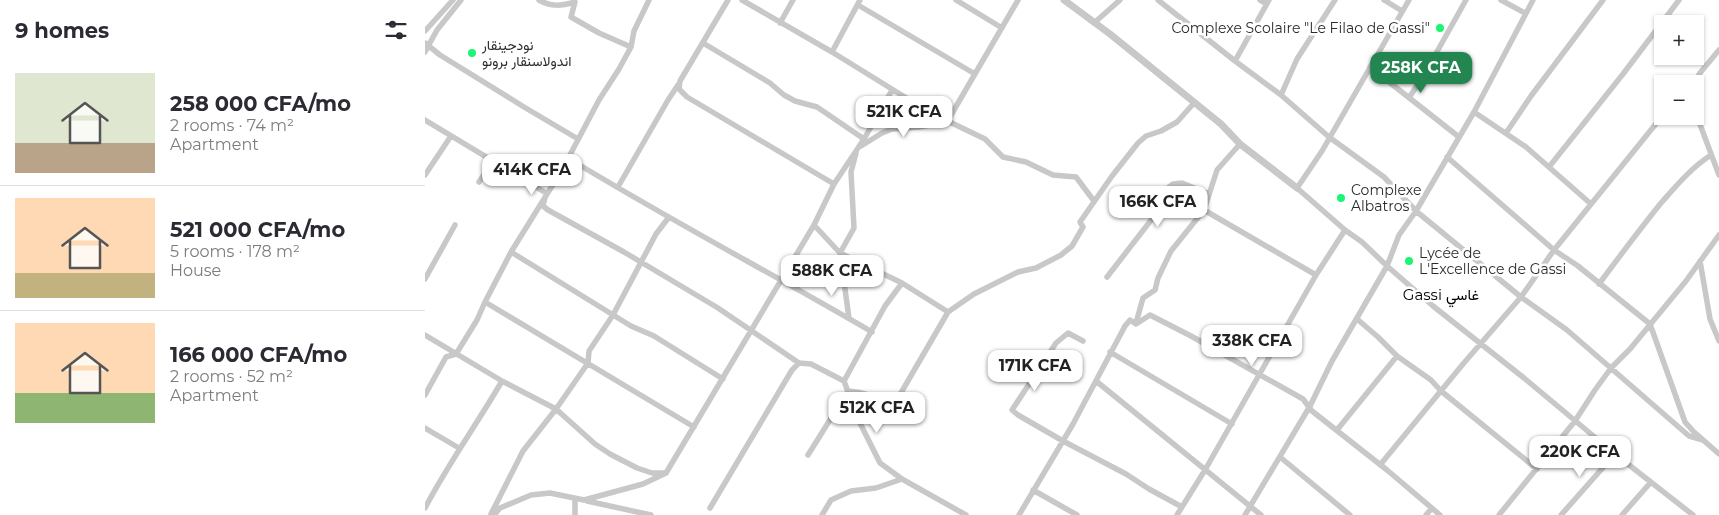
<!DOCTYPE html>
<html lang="en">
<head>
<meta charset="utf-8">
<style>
	body { margin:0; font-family:Montserrat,Vazirmatn,sans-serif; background:#f2f2f3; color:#2b2b33; height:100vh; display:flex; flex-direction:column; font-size:19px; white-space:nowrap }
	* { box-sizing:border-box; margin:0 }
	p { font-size:16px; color:#7c7c81 }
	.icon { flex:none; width:28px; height:28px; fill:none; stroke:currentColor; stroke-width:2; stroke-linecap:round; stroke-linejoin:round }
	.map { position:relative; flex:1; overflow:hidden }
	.drawer { display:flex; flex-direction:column; background:#fff; width:425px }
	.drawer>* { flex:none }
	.controls { position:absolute; left:1229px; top:15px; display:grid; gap:10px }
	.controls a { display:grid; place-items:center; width:50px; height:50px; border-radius:0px; background:#fff; box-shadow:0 1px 4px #0004; font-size:25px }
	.price { position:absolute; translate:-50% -42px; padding:0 11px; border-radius:10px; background:#fff; color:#222; font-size:16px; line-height:32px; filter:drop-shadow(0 1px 2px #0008) }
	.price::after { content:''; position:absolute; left:50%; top:30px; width:15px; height:11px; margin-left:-8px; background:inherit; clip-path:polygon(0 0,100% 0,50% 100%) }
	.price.selected { background:#238651; color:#fff }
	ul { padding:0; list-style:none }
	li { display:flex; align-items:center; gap:15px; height:125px; padding:0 15px }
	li+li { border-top:1px solid #e1e1e2 }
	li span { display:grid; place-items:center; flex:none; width:140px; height:100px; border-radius:0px; color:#555 }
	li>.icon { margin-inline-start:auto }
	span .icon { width:60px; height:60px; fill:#fffc; stroke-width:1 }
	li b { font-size:21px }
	h2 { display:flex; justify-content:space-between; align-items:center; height:60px; padding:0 15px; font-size:21px }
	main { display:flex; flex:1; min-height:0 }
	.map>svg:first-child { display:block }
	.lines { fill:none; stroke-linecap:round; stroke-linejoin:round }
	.minor { stroke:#c8c8c8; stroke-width:5.5 }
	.tertiary { stroke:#c8c8c8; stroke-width:7 }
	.poi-dot { fill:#1af576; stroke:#fff; stroke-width:2 }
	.labels { text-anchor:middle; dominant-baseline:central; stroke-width:5; stroke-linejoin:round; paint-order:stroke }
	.poi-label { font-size:14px; fill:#2b2b2b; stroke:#fff; text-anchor:start }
	.neighbourhood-label { font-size:15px; fill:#000; stroke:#fff }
</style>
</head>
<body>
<main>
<section class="drawer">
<h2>9 homes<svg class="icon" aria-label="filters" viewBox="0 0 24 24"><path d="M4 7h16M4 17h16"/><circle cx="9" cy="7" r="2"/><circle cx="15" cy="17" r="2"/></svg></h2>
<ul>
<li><span style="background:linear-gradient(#dfe7d0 70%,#b9a48a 0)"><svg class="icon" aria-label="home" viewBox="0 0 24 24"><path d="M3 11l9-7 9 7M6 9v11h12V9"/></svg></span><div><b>258 000 CFA/mo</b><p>2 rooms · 74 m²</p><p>Apartment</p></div></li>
<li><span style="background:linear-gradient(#ffd9b3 75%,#c2b280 0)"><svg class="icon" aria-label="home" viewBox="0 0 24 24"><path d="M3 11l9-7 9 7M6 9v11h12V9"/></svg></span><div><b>521 000 CFA/mo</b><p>5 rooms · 178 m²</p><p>House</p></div></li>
<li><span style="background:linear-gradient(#ffd9b3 70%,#8fb573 0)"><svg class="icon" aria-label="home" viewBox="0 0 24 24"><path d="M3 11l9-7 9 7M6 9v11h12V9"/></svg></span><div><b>166 000 CFA/mo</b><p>2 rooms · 52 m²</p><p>Apartment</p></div></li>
</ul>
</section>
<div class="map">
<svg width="1294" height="515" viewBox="0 0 1294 515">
	<rect width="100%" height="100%" fill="#fff"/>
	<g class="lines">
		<path class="minor" d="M114 0C126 7 136 6 150 2L146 17 174 33 206 47
			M303 0 255 81 254 89 262 97 409 184
			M317 0 407 52 504 112 560 139 578 157 601 162 628 175 651 177 669 201
			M531 0 577 28
			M733 0 810 61 856 95 904 137 959 177 991 211 1096 297 1142 330 1264 436 1278 440
			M835 0 842 4
			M959 0 977 11
			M984 0 897 151 872 188 920 230 937 242 962 266 1008 306 1099 378 1190 454 1268 515
			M1076 0 1100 13
			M433 5 550 74
			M355 23 368 0
			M669 23 695 0
			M0 31 28 0
			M0 43 15 55 99 107 153 139
			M278 43 345 83 359 95 370 101 392 107 439 139
			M0 52 12 30 36 0
			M407 52 435 0
			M810 61 844 0
			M945 67 1034 137
			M1268 84 1275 73 1294 50
			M856 95 872 59 910 0
			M984 98 1004 66 1041 0
			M1270 111 1294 175
			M1049 112 1101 147 1166 204
			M0 120 121 193 118 206 123 210 199 252 293 308 374 363 386 364 419 381 433 419 455 463 477 479 541 515
			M1081 133 1106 96 1178 0
			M436 146 457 133 467 129 494 127 522 122 593 0
			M1022 157 1129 250 1153 266 1225 324 1260 422 1269 432 1294 454
			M143 158C243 219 346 273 447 332
			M1124 167 1198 74 1254 0
			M0 175 26 136
			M54 182 68 161
			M193 187 243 100 253 85
			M779 210 891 275
			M389 225 415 253 477 283 523 312
			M86 252 206 326 229 336 298 379
			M1275 261 1285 319 1294 341
			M682 277 737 206 744 187 748 184 757 183 784 194
			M0 279 30 225
			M1174 284C1194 257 1215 229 1236 203 1252 185 1266 168 1286 155
			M60 302 269 427
			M424 318 415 253 429 228 426 172 431 153
			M932 319 953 337 972 356 1006 380 1016 391 1112 469
			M711 323 718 298 730 290 733 278 746 251 779 210 792 170 815 144
			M0 335 77 381 131 409 170 444 185 454 212 468 227 473H239
			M658 341 643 333 631 343 587 410 593 415 638 441 701 474 724 489 757 507
			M685 352 807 424
			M419 381 460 306 477 283
			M671 381 836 515
			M423 391C429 392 435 392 440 394 453 398 460 406 473 398L523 312 549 294 593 272 611 268 636 255 647 246 658 227 655 222 687 176 713 143 721 136 736 131 752 122 769 103
			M0 395 21 357 31 354 52 320 60 302 86 252 137 170 174 100 194 69 206 47 209 31 224 0
			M0 428 34 448
			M912 430 972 356
			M383 455 423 391
			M855 457 925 515
			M955 465 1038 364 1096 297 1129 250 1238 115
			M608 490 652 515
			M150 499V515
			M162 501 226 515
			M0 508C23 464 52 424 77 381
			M285 508 367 370 374 363
			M66 514 98 451 131 409 163 363 164 351 188 315 231 234 244 217
			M69 515 75 508 106 495 125 493 159 500 218 484 241 473 389 225 409 184 439 139 467 90
			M397 515 406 500 426 491 451 488 477 479
			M594 515 648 424 700 326 705 320 711 324 725 315 766 336 878 399 887 411 962 470 1015 515
			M752 515 780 470 891 275 920 230
			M820 515 885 406 907 361 962 266 974 235 991 211 1049 112 1108 0
			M1001 515 1007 508
			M1074 515 1150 421 1170 390 1186 368 1205 349 1261 281 1294 235
			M1136 515 1190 454
			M1197 515 1226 482"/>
		<path class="tertiary" d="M639 0 685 34 796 124 815 144 872 188"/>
	</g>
	<g class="poi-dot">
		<circle cx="1015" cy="28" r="5"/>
		<circle cx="47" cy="53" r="5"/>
		<circle cx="916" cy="198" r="5"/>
		<circle cx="984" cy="261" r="5"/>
	</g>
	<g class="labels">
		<g class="poi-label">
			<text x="1005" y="28" text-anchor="end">Complexe Scolaire "Le Filao de Gassi"</text>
			<text x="57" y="45">نودجينقار<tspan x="57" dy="16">اندولاسنقار برونو</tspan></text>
			<text x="926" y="190">Complexe<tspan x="926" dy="16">Albatros</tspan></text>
			<text x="994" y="253">Lycée de<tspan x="994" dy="16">L'Excellence de Gassi</tspan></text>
		</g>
		<g class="neighbourhood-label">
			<text x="1016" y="294">Gassi غاسي</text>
		</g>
	</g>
</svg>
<div class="controls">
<a>+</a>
<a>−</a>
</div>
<b class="price selected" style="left:996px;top:94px">258K CFA</b>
<b class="price" style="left:479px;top:138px">521K CFA</b>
<b class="price" style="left:107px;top:196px">414K CFA</b>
<b class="price" style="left:733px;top:228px">166K CFA</b>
<b class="price" style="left:407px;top:297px">588K CFA</b>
<b class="price" style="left:827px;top:367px">338K CFA</b>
<b class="price" style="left:610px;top:392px">171K CFA</b>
<b class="price" style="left:452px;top:434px">512K CFA</b>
<b class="price" style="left:1155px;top:478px">220K CFA</b>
</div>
</main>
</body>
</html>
